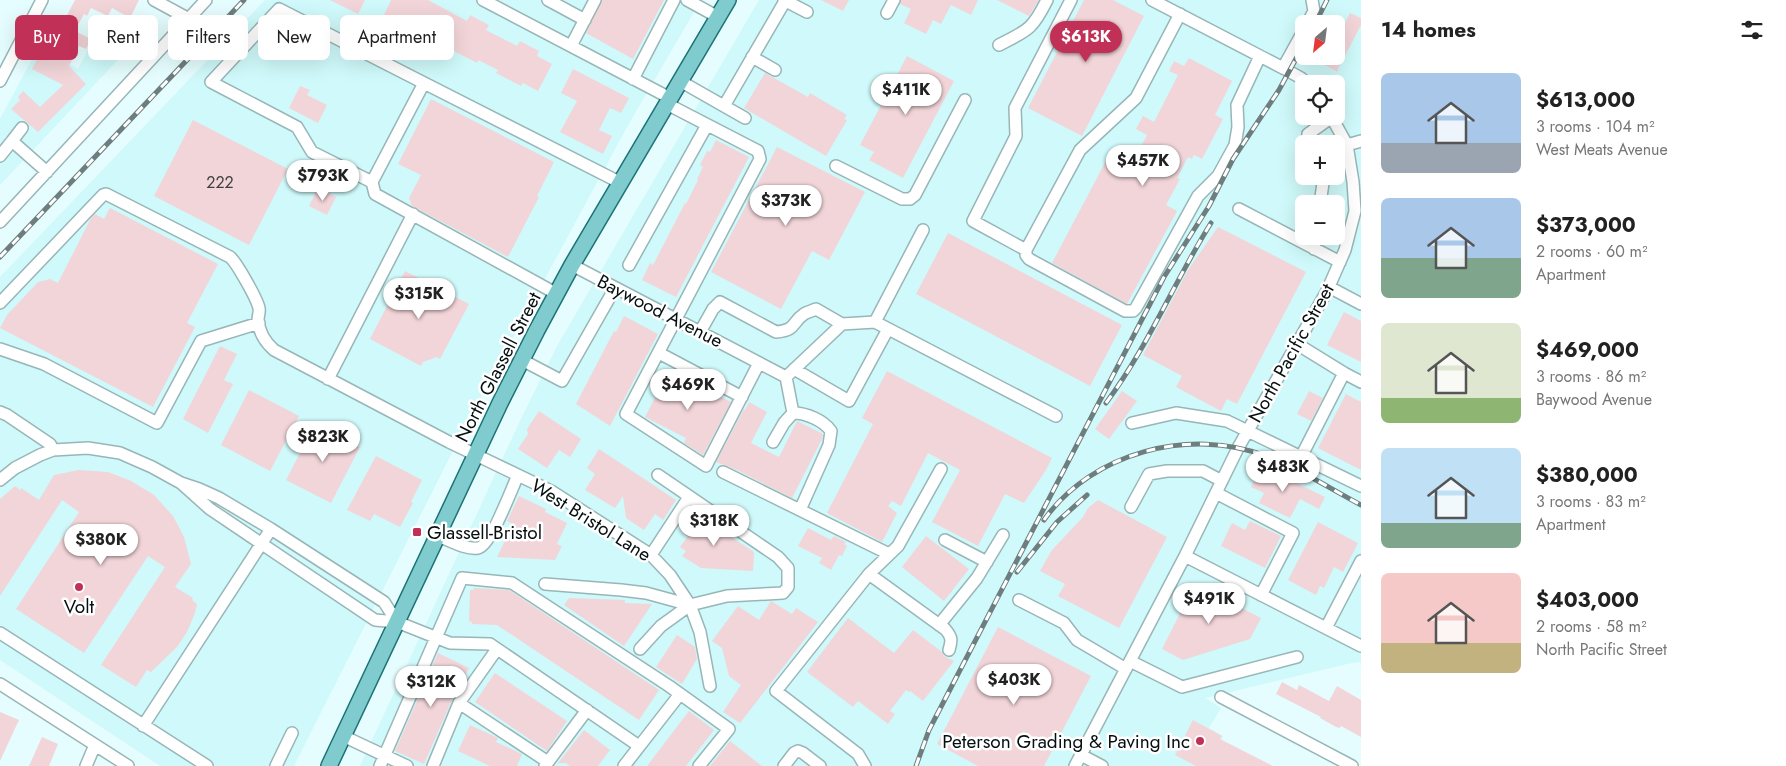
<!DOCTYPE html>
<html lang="en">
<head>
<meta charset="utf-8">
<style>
	body { margin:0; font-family:Jost,sans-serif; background:#f6f6f6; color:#222; height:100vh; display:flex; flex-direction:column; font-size:19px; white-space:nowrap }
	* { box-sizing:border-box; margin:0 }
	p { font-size:16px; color:#767676 }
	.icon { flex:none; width:28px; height:28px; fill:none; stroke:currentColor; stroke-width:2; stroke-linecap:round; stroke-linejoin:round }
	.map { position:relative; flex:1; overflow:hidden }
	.panel { display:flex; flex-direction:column; background:#fff; width:425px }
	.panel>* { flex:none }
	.top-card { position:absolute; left:15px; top:15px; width:475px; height:45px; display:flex; gap:10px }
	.needle { width:32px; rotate:208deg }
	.controls { position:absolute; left:1295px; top:15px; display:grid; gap:10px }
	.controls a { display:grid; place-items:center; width:50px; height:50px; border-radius:8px; background:#fff; box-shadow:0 5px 20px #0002; font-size:25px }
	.price { position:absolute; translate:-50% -42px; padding:0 11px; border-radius:18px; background:#fff; color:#222; font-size:16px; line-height:32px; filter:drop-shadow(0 1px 2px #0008) }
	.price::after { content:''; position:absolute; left:50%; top:30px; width:15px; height:11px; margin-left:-8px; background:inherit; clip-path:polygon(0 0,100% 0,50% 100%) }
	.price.current { background:#c13157; color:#fff }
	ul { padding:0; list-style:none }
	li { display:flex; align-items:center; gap:15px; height:125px; padding:0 20px }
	li span { display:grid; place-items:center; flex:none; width:140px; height:100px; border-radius:8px; color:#555 }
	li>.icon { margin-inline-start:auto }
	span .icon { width:60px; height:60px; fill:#fffc; stroke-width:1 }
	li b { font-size:21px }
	h2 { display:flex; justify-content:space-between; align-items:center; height:60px; padding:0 20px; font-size:21px }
	.tag { padding:0 18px; border-radius:8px; background:#fff; box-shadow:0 5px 20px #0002; font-size:18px; line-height:45px }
	.tag.current { background:#c13157; color:#fff }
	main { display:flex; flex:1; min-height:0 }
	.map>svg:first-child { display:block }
	.built { fill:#cff9fa; fill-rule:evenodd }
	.building { fill:#f2d5d9 }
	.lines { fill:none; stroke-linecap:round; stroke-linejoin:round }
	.minor-casing { stroke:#98b6b7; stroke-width:14 }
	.major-casing { stroke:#1d7276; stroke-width:18 }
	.minor { stroke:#fff; stroke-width:11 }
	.major { stroke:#7fcbce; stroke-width:15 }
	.rail-casing { stroke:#6e7e7f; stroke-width:5 }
	.rail { stroke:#fff; stroke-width:3; stroke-dasharray:9; stroke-linecap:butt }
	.poi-dot { fill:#c13157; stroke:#fff; stroke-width:2 }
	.labels { text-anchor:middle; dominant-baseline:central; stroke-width:5; stroke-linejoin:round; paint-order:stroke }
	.number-label { font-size:16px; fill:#404042 }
	.street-label { font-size:19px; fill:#050f10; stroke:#fff }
	.poi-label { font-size:19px; fill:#050f10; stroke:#fff; text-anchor:start }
</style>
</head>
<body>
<main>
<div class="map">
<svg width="1361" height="766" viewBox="0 0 1361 766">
	<rect width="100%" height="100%" fill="#e5fdfe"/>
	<path class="built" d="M265 0H701L627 127 468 421 294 766H160L0 660V277Z
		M759 0H1361V663L1358 662 1347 664 1205 698 1221 708 1209 728 1223 736 1207 766H360L519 423 557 346ZM1304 24H1336V56H1304ZM1304 84H1336V116H1304ZM1304 144H1336V176H1304ZM1304 204H1336V236H1304Z
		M99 29 131 46 0 185V119L38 48 78 69Z"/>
	<path class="building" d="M75 0H139L130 18 112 8 108 16 91 8 87 16 84 14 75 31 91 39 86 49 79 46 69 66 86 84 38 132 11 109 20 100 18 97 23 91 40 107 63 85 32 69 39 56 42 57 64 15 66 17Z
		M330 0H365L358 14Z
		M391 0H428L467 21 470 15 489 25 486 30 517 46 520 41 539 51 537 56 552 64 538 91 523 83 521 86 496 73 498 70 478 60 477 63 450 49 452 46 426 32 424 36 384 15Z
		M602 0H664L633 59 586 33Z
		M821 0H849L843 11Z
		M901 0H978L971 15 951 5 941 24 933 20 926 34 904 23 911 9 900 4Z
		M997 0H1039L1029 16Z
		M1084 0H1113L1144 16 1082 136 1028 108Z
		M1350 13 1361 18V25L1336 73V71L1323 64 1327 56H1336V39Z
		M137 22 144 29 134 40 127 33Z
		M907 56 954 81 903 178 869 160 874 152 860 145Z
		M1189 58 1232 81 1215 115 1223 119 1202 159 1194 155 1192 159 1188 157 1177 178 1180 179 1166 205 1177 211 1127 304 1052 263 1108 157 1130 168 1147 135 1136 129 1143 116 1154 122 1178 75 1169 71 1174 61 1184 66Z
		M573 69 629 98 621 113 610 108 599 130 612 136 603 154 560 132 577 101 561 93Z
		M765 73 808 97 810 93 847 115 844 119 847 120 826 156 744 108Z
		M300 86 310 90 307 95 327 105 318 123 289 108Z
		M431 99 554 162 537 196 539 197 508 257 412 206 409 198 421 175 398 164Z
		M193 120 288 169 249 245 154 196Z
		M716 140 749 157 676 297 642 280 650 263 653 265 685 203 686 204 698 180 697 179 703 167 700 165 707 151 710 152Z
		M777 147 865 192 829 260 812 251 781 309 711 272Z
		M318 188 336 197 327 215 309 206Z
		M110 208 218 264 187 323 195 327 153 407 0 328 7 315 38 282 50 279 58 283 91 218 95 214 104 219Z
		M1218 227 1306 272 1237 404 1227 399 1221 411 1176 387 1182 376 1143 355 1188 270Z
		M948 233 1122 325 1090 386 916 294Z
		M405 271 469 304 440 359 437 357 423 362 421 366 370 339Z
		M1344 312 1361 321V362L1327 345Z
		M624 316 658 334 610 426 576 404 614 331 616 332Z
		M220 346 237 354 224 380 233 384 208 433 183 419Z
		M669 370 731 402 703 455 684 443 686 438 645 417Z
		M887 371 1052 458 1046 470 1024 503 1005 494 978 546 932 522 960 470 928 453 901 506 892 501 888 506 897 513 882 542 827 513 873 424 862 418Z
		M249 390 299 416 270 471 221 445Z
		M1122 391 1137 401 1109 439 1095 429Z
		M1309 391 1323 398 1311 421 1297 414Z
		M1346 394 1361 402V470L1318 448Z
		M749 402 767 412 751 443 779 457 797 421 823 434 822 439 792 498 737 470 716 462 744 409 745 410Z
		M539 411 581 439 570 457 559 450 547 468 518 449 528 434 527 429Z
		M315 424 360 447 331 503 286 480Z
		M599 449 676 500 663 520 655 514 644 530 626 518 623 496 615 508 585 490 595 474 587 468Z
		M376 456 422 480 411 502 413 503 400 527 374 514 370 521 347 510Z
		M1261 466 1325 497 1319 509 1300 499 1290 518 1259 503 1264 493 1251 487Z
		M79 470 108 472 131 481 154 495 173 516 184 537 191 564 175 587 193 598 192 600 197 604 195 613 187 632 177 647 151 672 147 670 136 687 101 665 165 567 148 556 84 653 16 609 79 512 62 500 0 596V499L15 486 20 490 21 488 39 500 54 475Z
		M519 496 546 509 545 512 567 523 557 544 562 546 555 560 497 557 513 524 507 521Z
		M1098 500 1167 537 1119 628 1058 596 1065 584 1040 571 1052 550 1083 517 1088 508Z
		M692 511 754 552 753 571 701 568 682 556 686 551 680 547 688 536 680 530Z
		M1250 521 1281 536 1265 568 1221 546 1232 523 1245 530Z
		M1318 522 1358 543 1343 572 1334 567 1324 588 1320 586 1316 595 1288 580Z
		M808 528 831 540 834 536 846 542 844 544 847 546 842 556 839 555 831 570 819 563 822 558 798 546Z
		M926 536 969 569 944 601 902 567Z
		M1195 584 1261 618 1250 639 1183 660 1162 649Z
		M474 588 509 590 659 690 639 720 497 625 472 624V622L469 621 470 590H474Z
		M569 598 625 600V603L652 604 624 646 564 605Z
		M771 601 792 614 796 608 818 622 740 723 723 712 741 685 729 676 722 648 712 641 738 606 759 620Z
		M848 618 894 653 913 630 942 652 944 656 954 661 923 701 910 691 909 692 906 690 890 711 895 714 888 724 858 701 853 707 807 672Z
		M998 627 1091 676 1044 766H978L937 744Z
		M677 635 695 647 697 659 682 684 656 667Z
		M438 653 469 668 452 700 424 764 395 751Z
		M495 673 567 721 547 751 475 702Z
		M1282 682 1297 690 1299 685 1329 701 1337 686 1361 700V737L1341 726 1340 728 1336 727 1320 718 1321 717 1276 694Z
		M689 711 714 730 686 766H647Z
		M0 712 19 720 0 761Z
		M1193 720 1222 736 1220 739 1273 766H1196L1175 755Z
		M470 725 498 738 496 742 522 754 517 766H490L458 751Z
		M584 730 610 750 598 766H570L566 763H558Z
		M42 737 58 744 49 766H29Z
		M730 741 762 766H710Z"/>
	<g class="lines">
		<g class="minor-casing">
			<path id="minor" d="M154 0 189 19
				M483 0 670 98
				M548 0 585 20
				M687 0 718 17
				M784 0 807 12
				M1071 0 1015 108 1016 136 973 221 1026 250 1080 150 1136 98 1180 14
				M1152 0 1283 68 1301 78 1307 84
				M887 13 894 0
				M1307 24 1314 11 1312 0
				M999 45C1028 30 1032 30 1047 0
				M571 46 595 0
				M752 57 775 70
				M1283 68 1304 30
				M633 79 674 0
				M0 81 42 0
				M680 81 745 118
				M667 104 758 151 760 159 626 414 706 466 759 363
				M724 106 785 1
				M22 128 12 141 47 172
				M1311 144 1308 134 1332 117
				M1347 145 1361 141
				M0 156 12 141
				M836 166 902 199H910L915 195 965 100
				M372 182 312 152 297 127 211 82 279 9 424 83
				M1320 204 1324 176
				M1239 209 1340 262
				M0 222 206 0
				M1314 249 1316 236
				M1026 250V255L1029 259 1125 311H1133L1136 308 1198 196 1218 176 1235 145 1238 127 1237 105 1260 56
				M572 265 786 377 842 324
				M629 265 707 125
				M1329 287 1361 304
				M557 294 375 194 372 182 424 83 621 183
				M0 303 103 195 106 194 230 257C237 263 257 299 259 308 260 311 258 316 258 320 259 332 265 342 274 350L449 442 551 491 651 555 670 575 690 605 700 632 710 686
				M875 322 923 230
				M700 332 713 309 720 302 776 332C797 330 791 323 804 314 807 312 812 311 816 309L842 324 875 322 1056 416
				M1297 344 1344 373 1361 382
				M0 349 44 364 157 423 201 341 259 323
				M659 353 742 397
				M522 360 562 381 615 288
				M794 369 849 401 888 329
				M786 377 793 413
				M328 379 413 214
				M0 412 7 415 50 444 53 450
				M1132 423 1176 413 1227 421 1361 486
				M773 442 784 423 793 413C806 413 823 420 831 431L829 445 800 510
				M1301 457 1344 373
				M723 472 889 554
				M0 480 15 468 40 455 53 450 88 448 120 453 152 467 181 483 199 489 219 498 271 529 384 602 397 622
				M181 483 210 509 375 620 397 622 450 643 490 644 639 746
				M1216 493 1293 533 1261 595
				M1131 507 1149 474 1167 471H1203L1222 481
				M438 536C449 540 466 550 478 548 490 547 512 488 518 475
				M945 540 987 562
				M651 555 689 497
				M1185 556 1361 646
				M869 574 898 546 941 469
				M545 584 621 590 646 593 690 605
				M1019 600 1064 623 1077 640 1126 669
				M939 625 977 578 1003 535
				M1326 628 1361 561
				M0 633 207 766
				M640 649 661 626 690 605 727 596 783 593 788 587V568L778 557 658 475
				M1130 661 1182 687 1297 657
				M0 684 128 766
				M1221 697 1352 766
				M459 703 548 762
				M143 726 271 529
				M343 736 407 766
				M1081 755 1102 766
				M86 766 95 745
				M276 766 292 733
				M380 766 462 578 512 583 669 686 729 729 699 766
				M433 766 459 703 497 649
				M545 766 587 710
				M624 766 680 694
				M784 766 794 753 798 751 803 753 820 766
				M865 766 858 754 776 691 869 574 945 629C952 637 952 640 949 650
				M1075 766 1185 556 1238 448 1327 291 1345 250 1355 211 1353 182 1347 145 1331 116"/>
		</g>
		<g class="major-casing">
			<path id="major" d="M329 766 500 403 537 330 572 265 728 0"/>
		</g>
		<use href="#minor" class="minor"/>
		<use href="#major" class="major"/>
		<g class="rail-casing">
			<path id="rail" d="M1315 24 1327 0
				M0 257 244 0
				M1106 403C1148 347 1174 282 1211 223
				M1044 520C1092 452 1190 427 1266 456 1298 468 1331 489 1361 505
				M1017 572 1057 522 1087 495
				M916 766 929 730 1164 277 1209 206 1233 159 1279 90 1304 44"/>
		</g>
		<use href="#rail" class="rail"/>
	</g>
	<g class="poi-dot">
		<rect x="412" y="527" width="10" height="10" rx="2.5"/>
		<circle cx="79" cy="587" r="5"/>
		<circle cx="1200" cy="741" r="5"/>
	</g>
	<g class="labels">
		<g class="number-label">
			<text x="220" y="182">222</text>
		</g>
		<g class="street-label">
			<text transform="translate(660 311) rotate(27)">Baywood Avenue</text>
			<text transform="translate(1291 353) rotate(-61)">North Pacific Street</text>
			<text transform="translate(498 367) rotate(-63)">North Glassell Street</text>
			<text transform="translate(591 520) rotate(32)">West Bristol Lane</text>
		</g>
		<g class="poi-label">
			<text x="427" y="532">Glassell-Bristol</text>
			<text x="79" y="606" text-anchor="middle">Volt</text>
			<text x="1190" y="741" text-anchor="end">Peterson Grading &amp; Paving Inc</text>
		</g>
	</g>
</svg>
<div class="controls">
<a><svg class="needle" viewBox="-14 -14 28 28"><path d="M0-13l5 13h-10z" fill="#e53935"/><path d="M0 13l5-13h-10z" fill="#767676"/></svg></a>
<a><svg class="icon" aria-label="locate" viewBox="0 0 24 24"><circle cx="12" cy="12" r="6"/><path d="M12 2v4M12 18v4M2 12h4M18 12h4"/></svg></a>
<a>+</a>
<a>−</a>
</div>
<b class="price current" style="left:1086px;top:63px">$613K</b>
<b class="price" style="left:906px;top:116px">$411K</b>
<b class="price" style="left:1143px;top:187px">$457K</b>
<b class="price" style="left:323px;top:202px">$793K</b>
<b class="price" style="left:786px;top:227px">$373K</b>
<b class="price" style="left:419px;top:320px">$315K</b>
<b class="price" style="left:688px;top:411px">$469K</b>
<b class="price" style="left:323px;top:463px">$823K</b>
<b class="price" style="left:1283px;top:493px">$483K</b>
<b class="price" style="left:714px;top:547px">$318K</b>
<b class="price" style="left:101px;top:566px">$380K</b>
<b class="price" style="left:1209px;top:625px">$491K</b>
<b class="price" style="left:1014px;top:706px">$403K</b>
<b class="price" style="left:431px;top:708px">$312K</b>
<div class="top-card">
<a class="tag current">Buy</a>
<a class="tag">Rent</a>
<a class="tag">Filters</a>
<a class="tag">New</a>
<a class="tag">Apartment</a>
</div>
</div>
<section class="panel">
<h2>14 homes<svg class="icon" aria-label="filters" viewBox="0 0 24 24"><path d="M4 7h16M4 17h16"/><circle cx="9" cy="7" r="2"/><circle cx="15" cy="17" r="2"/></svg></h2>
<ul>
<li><span style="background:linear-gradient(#a9c7e8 70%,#9aa5b1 0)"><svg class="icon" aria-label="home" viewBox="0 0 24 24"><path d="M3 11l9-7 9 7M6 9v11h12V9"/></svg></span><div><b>$613,000</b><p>3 rooms · 104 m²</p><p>West Meats Avenue</p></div></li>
<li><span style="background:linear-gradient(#a9c7e8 60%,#7fa58c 0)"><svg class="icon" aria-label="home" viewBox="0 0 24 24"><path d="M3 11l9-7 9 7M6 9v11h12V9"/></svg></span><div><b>$373,000</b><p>2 rooms · 60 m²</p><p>Apartment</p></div></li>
<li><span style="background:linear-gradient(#dfe7d0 75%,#8fb573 0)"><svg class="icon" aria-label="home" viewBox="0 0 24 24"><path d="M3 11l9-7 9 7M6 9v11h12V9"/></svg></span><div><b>$469,000</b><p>3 rooms · 86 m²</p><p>Baywood Avenue</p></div></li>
<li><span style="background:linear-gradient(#bfe0f5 75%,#7fa58c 0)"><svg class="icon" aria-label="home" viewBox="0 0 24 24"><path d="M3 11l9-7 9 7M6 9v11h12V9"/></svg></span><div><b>$380,000</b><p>3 rooms · 83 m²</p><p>Apartment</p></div></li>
<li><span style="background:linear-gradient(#f6c9c9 70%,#c2b280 0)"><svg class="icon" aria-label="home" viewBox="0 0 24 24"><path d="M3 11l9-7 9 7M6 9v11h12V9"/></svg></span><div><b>$403,000</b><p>2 rooms · 58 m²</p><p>North Pacific Street</p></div></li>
</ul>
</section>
</main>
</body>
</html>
